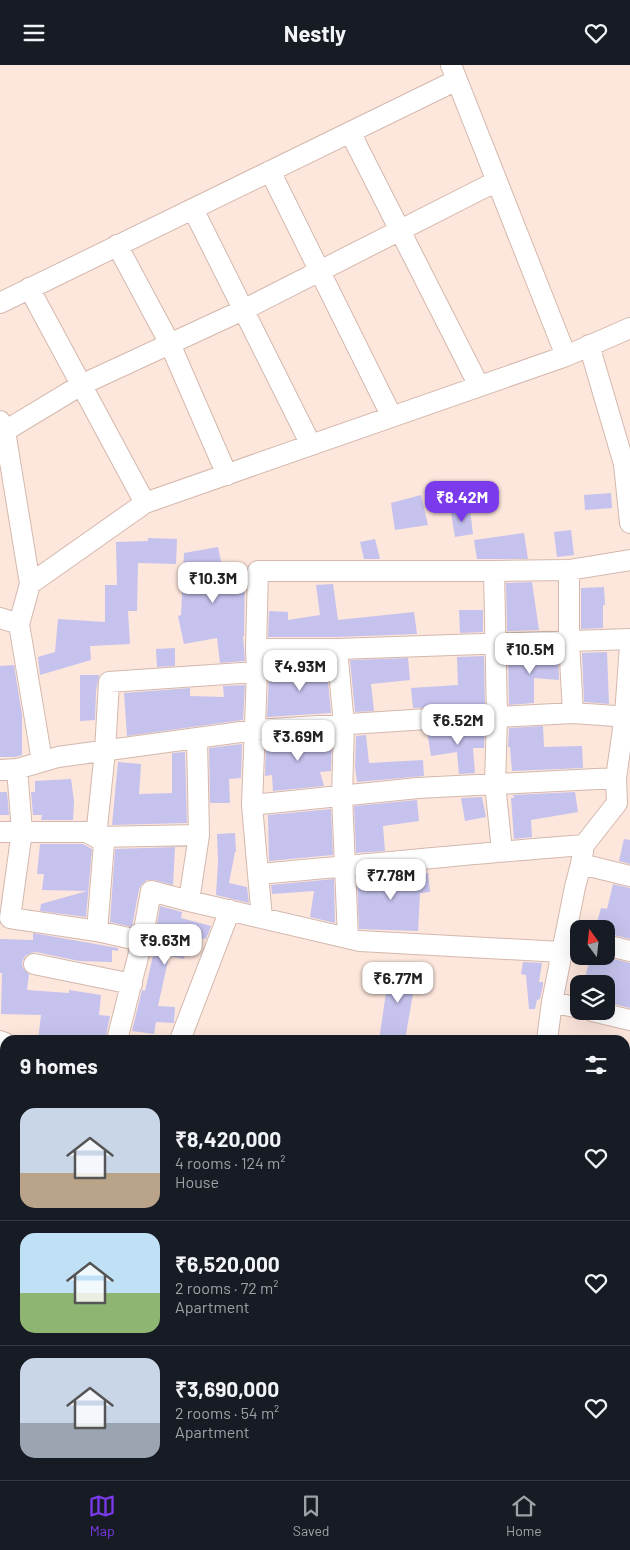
<!DOCTYPE html>
<html lang="en">
<head>
<meta charset="utf-8">
<style>
	body { margin:0; font-family:Barlow,sans-serif; background:#20242c; color:#f1f3f6; height:100vh; display:flex; flex-direction:column; font-size:19px; white-space:nowrap }
	* { box-sizing:border-box; margin:0 }
	p { font-size:16px; color:#9ea1a6 }
	.icon { flex:none; width:28px; height:28px; fill:none; stroke:currentColor; stroke-width:2; stroke-linecap:round; stroke-linejoin:round }
	.map { position:relative; flex:1; overflow:hidden }
	.panel { position:absolute; left:0px; top:970px; width:630px; height:445px; display:flex; flex-direction:column; background:#171b24; border-radius:15px 15px 0 0; box-shadow:0 5px 20px #0002 }
	.panel>* { flex:none }
	.needle { width:32px; rotate:345deg }
	.controls { position:absolute; left:570px; top:855px; display:grid; gap:10px }
	.controls a { display:grid; place-items:center; width:45px; height:45px; border-radius:10px; background:#171b24; box-shadow:0 5px 20px #0002; font-size:25px }
	.price { position:absolute; translate:-50% -42px; padding:0 11px; border-radius:10px; background:#fff; color:#222; font-size:16px; line-height:32px; filter:drop-shadow(0 1px 2px #0008) }
	.price::after { content:''; position:absolute; left:50%; top:30px; width:15px; height:11px; margin-left:-8px; background:inherit; clip-path:polygon(0 0,100% 0,50% 100%) }
	.price.selected { background:#7c3aed; color:#fff }
	ul { padding:0; list-style:none }
	li { display:flex; align-items:center; gap:15px; height:125px; padding:0 20px }
	li+li { border-top:1px solid #363941 }
	li span { display:grid; place-items:center; flex:none; width:140px; height:100px; border-radius:15px; color:#555 }
	li>.icon { margin-inline-start:auto }
	span .icon { width:60px; height:60px; fill:#fffc; stroke-width:1 }
	li b { font-size:21px }
	h2 { display:flex; justify-content:space-between; align-items:center; height:60px; padding:0 20px; font-size:21px }
	header { display:flex; justify-content:space-between; align-items:center; height:65px; padding:0 20px; background:#171b24; font-size:22px; font-weight:700 }
	.tab-bar { display:flex; justify-content:space-around; align-items:center; height:70px; border-top:1px solid #363941; background:#171b24; font-size:14px; color:#9ea1a6 }
	.tab-bar a { display:grid; justify-items:center; gap:2px }
	.tab-bar .selected { color:#7c3aed }
	.map>svg:first-child { display:block }
	.building { fill:#c5c2ed }
	.lines { fill:none; stroke-linecap:round; stroke-linejoin:round }
	.minor-casing { stroke:#d4b8ad; stroke-width:22 }
	.minor { stroke:#fff; stroke-width:20 }
</style>
</head>
<body>
<header><svg class="icon" aria-label="menu" viewBox="0 0 24 24"><path d="M4 6h16M4 12h16M4 18h16"/></svg>Nestly<svg class="icon" aria-label="heart" viewBox="0 0 24 24"><path d="M12 20l-8-8c-3-5 5-10 8-4 3-6 11-1 8 4z"/></svg></header>
<div class="map">
<svg width="630" height="1415" viewBox="0 0 630 1415">
	<rect width="100%" height="100%" fill="#fde6dc"/>
	<path class="building" d="M611 428 612 443 585 445 584 430Z
		M421 430 428 460 395 465 391 438Z
		M470 445 473 469 455 472 451 448Z
		M571 465 574 490 557 492 554 467Z
		M524 468 528 494H477L474 475Z
		M148 473 177 474 176 499 138 498 137 546H128L130 579 90 581 91 595 40 610 38 592 55 587 58 554 105 557V520H117L116 477 148 476Z
		M375 474 380 494H364L360 477Z
		M218 482 223 506H245L244 571H243L245 596 220 598 217 573 184 579 178 551 181 550 184 488Z
		M532 517 539 565 507 566 506 518Z
		M333 519 338 555 414 547 417 569 337 572H268L269 546 288 547V555L320 550 316 520Z
		M604 522 605 540H603V563L581 564V523Z
		M459 545H483V567L460 568Z
		M175 583V601L157 602 156 584Z
		M607 587 609 639 584 637 582 588Z
		M558 588 559 615 534 613V638L509 640 508 590Z
		M484 591 485 640 413 643 411 623 458 620 457 592Z
		M408 593 410 615 371 619 374 646 355 647 350 595Z
		M305 596H326L331 648 267 652 269 610 307 609Z
		M14 600 22 650V690L15 692H0V601Z
		M80 610H99L96 626 95 655 80 656Z
		M245 620 243 655 127 671 124 628 190 623V631L224 632 223 621Z
		M543 661 544 682 582 681 583 703 512 706 510 682H508L509 663Z
		M459 664H485L484 683H473L475 708 459 709 457 687 431 691 427 666Z
		M366 670 369 698 423 695 424 711 357 717 355 702 356 671Z
		M332 672 331 706 320 707 324 721 273 726 272 710 265 711 266 676Z
		M242 679 241 713 229 714 230 738H210L209 683Z
		M185 687 187 758 112 760 118 697 141 699 139 729 172 728V688Z
		M71 714 74 736 73 755H41L42 750H33L31 727H35V716Z
		M0 727H7L9 750H0Z
		M575 727 578 747 531 755 532 772 514 774 511 733H514L513 730Z
		M482 732 486 752 465 756 461 733Z
		M417 735 419 756 383 761 385 786 356 788 354 741Z
		M331 744 333 790 269 796 268 750Z
		M235 768 236 787H235L229 818 247 822 249 838 216 830 218 797 217 769Z
		M624 774 630 775V799L619 796Z
		M40 779H83L92 784 86 852 40 846 41 839 87 826 42 825 44 809H37Z
		M175 782 173 820 154 815H147L142 819 139 824 132 862 110 857 115 784Z
		M428 808 430 827 420 828 418 866 359 864 357 812Z
		M334 814 335 858 310 852 314 826 272 829 271 820Z
		M613 819 630 823V874L606 868V864H595L601 843 607 844Z
		M160 841 182 847 181 853 211 861 206 874 190 870 184 894 169 891 158 941 175 942 174 957V958L156 957 154 969 132 966 142 925 145 926 157 873H155Z
		M33 868 118 883V886L112 885V897L79 896 36 887 31 888 25 891 22 897 23 903 29 909 27 925 69 928V925L101 930 99 950 110 951 105 975H38L41 950 1 949 2 908H0V874L33 875Z
		M591 891H602L630 898V943L606 937V919H583Z
		M523 897 542 898 539 917H543V920L540 934 537 935 535 944H529L526 910 521 909Z
		M390 901 417 905 405 975H379Z"/>
	<g class="lines">
		<g class="minor-casing">
			<path id="minor" d="M451 0 566 291
				M350 67 479 321
				M270 106 392 352
				M193 144 311 380
				M117 180 170 279 227 410
				M29 223 145 438
				M0 238 457 15
				M589 280 624 399 630 458
				M0 356 5 366 30 519
				M0 369 81 320 243 245 497 116
				M569 505V576L573 648
				M494 506 497 652 495 719 502 786
				M0 553 19 559 42 696
				M19 559 30 519 145 438 566 291 630 263
				M256 584 258 506H494L569 505 630 495
				M337 584 344 660 342 731 348 873
				M17 704 22 766 10 853 97 866 142 876
				M0 705 17 704 58 692 256 665 459 652H497L573 648 630 652
				M252 740 418 723 616 713
				M0 767H86L96 772 199 770
				M584 780C475 788 367 800 258 809L252 740 257 607 256 584H337L630 574
				M581 799 630 811
				M258 809 262 853
				M189 836 360 876 561 887
				M97 866 104 778 96 772 105 686 109 617 257 607
				M606 880 630 886
				M34 899 132 919
				M552 937 579 943
				M592 946 630 955
				M117 975 142 876 151 826 189 836 199 770 197 674
				M180 975 230 845
				M547 975 552 937 575 822 581 799 584 780 617 738 616 713 625 650 630 580
				M0 976 5 978
				M625 1026 630 1027
				M625 1099H630
				M0 1157 5 1158
				M625 1168 630 1167
				M625 1279 630 1316
				M0 1307 5 1308
				M54 1410 55 1415
				M132 1410 133 1415
				M424 1410 442 1415
				M285 1415 286 1410
				M479 1415 480 1410"/>
		</g>
		<use href="#minor" class="minor"/>
	</g>
</svg>
<div class="controls">
<a><svg class="needle" viewBox="-14 -14 28 28"><path d="M0-13l5 13h-10z" fill="#e53935"/><path d="M0 13l5-13h-10z" fill="#9ea1a6"/></svg></a>
<a><svg class="icon" aria-label="layers" viewBox="0 0 24 24"><path d="M12 4l9 5-9 5-9-5zM3 14l9 5 9-5"/></svg></a>
</div>
<b class="price selected" style="left:462px;top:458px">₹8.42M</b>
<b class="price" style="left:213px;top:539px">₹10.3M</b>
<b class="price" style="left:530px;top:610px">₹10.5M</b>
<b class="price" style="left:300px;top:627px">₹4.93M</b>
<b class="price" style="left:458px;top:681px">₹6.52M</b>
<b class="price" style="left:298px;top:697px">₹3.69M</b>
<b class="price" style="left:391px;top:836px">₹7.78M</b>
<b class="price" style="left:165px;top:901px">₹9.63M</b>
<b class="price" style="left:398px;top:939px">₹6.77M</b>
<section class="panel">
<h2>9 homes<svg class="icon" aria-label="filters" viewBox="0 0 24 24"><path d="M4 7h16M4 17h16"/><circle cx="9" cy="7" r="2"/><circle cx="15" cy="17" r="2"/></svg></h2>
<ul>
<li><span style="background:linear-gradient(#c9d6e8 65%,#b9a48a 0)"><svg class="icon" aria-label="home" viewBox="0 0 24 24"><path d="M3 11l9-7 9 7M6 9v11h12V9"/></svg></span><div><b>₹8,420,000</b><p>4 rooms · 124 m²</p><p>House</p></div><svg class="icon" aria-label="heart" viewBox="0 0 24 24"><path d="M12 20l-8-8c-3-5 5-10 8-4 3-6 11-1 8 4z"/></svg></li>
<li><span style="background:linear-gradient(#bfe0f5 60%,#8fb573 0)"><svg class="icon" aria-label="home" viewBox="0 0 24 24"><path d="M3 11l9-7 9 7M6 9v11h12V9"/></svg></span><div><b>₹6,520,000</b><p>2 rooms · 72 m²</p><p>Apartment</p></div><svg class="icon" aria-label="heart" viewBox="0 0 24 24"><path d="M12 20l-8-8c-3-5 5-10 8-4 3-6 11-1 8 4z"/></svg></li>
<li><span style="background:linear-gradient(#c9d6e8 65%,#9aa5b1 0)"><svg class="icon" aria-label="home" viewBox="0 0 24 24"><path d="M3 11l9-7 9 7M6 9v11h12V9"/></svg></span><div><b>₹3,690,000</b><p>2 rooms · 54 m²</p><p>Apartment</p></div><svg class="icon" aria-label="heart" viewBox="0 0 24 24"><path d="M12 20l-8-8c-3-5 5-10 8-4 3-6 11-1 8 4z"/></svg></li>
</ul>
</section>
</div>
<nav class="tab-bar">
<a class="selected"><svg class="icon" aria-label="map" viewBox="0 0 24 24"><path d="M3 6l6-2 6 2 6-2v14l-6 2-6-2-6 2zM9 4v14M15 6v14"/></svg>Map</a>
<a><svg class="icon" aria-label="saved" viewBox="0 0 24 24"><path d="M7 4h10v16l-5-4-5 4z"/></svg>Saved</a>
<a><svg class="icon" aria-label="home" viewBox="0 0 24 24"><path d="M3 11l9-7 9 7M6 9v11h12V9"/></svg>Home</a>
</nav>
</body>
</html>
